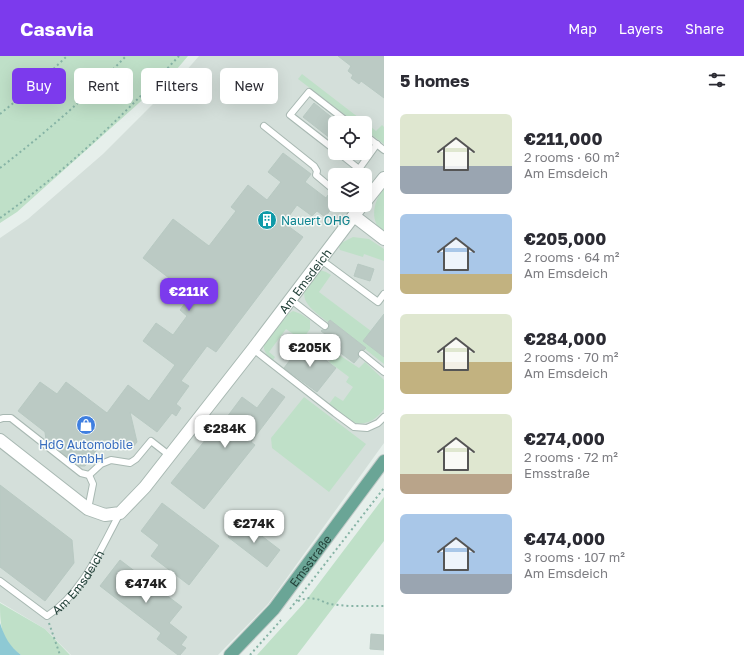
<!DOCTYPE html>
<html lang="en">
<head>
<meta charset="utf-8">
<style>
	body { margin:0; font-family:"Golos Text",sans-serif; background:#f7f7f7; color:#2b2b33; height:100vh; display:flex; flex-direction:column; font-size:15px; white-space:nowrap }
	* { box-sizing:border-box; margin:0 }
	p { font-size:13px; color:#7c7c81 }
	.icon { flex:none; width:22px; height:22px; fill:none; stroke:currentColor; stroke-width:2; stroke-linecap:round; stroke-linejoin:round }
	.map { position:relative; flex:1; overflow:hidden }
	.sheet { display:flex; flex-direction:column; background:#fff; width:360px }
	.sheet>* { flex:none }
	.guide { position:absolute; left:12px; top:12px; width:312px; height:36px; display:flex; gap:8px }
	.tools { position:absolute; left:328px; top:60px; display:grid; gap:8px }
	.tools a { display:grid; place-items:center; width:44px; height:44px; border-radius:6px; background:#fff; box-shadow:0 4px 16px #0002; font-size:20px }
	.price { position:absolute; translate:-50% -34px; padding:0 9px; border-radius:8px; background:#fff; color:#222; font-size:13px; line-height:26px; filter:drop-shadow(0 1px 2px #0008) }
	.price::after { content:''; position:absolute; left:50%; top:24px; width:12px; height:9px; margin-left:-6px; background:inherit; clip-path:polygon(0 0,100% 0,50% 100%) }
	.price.on { background:#7c3aed; color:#fff }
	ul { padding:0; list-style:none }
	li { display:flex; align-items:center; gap:12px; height:100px; padding:0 16px }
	li span { display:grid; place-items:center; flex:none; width:112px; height:80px; border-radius:6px; color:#555 }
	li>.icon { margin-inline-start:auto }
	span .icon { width:48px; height:48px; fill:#fffc; stroke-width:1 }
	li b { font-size:17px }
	h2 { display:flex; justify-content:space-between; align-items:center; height:48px; padding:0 16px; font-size:17px }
	.pill { padding:0 14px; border-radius:6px; background:#fff; box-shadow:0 4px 16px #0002; font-size:14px; line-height:36px }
	.pill.on { background:#7c3aed; color:#fff }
	header { display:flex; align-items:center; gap:24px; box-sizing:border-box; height:56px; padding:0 20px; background:#7c3aed; color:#fff }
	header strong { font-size:19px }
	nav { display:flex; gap:22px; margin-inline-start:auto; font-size:14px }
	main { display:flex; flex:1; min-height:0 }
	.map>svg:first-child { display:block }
	.built { fill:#d4dfda; fill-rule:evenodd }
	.green { fill:#bfe0c8 }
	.water { fill:#8ec9d4 }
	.building { fill:#bbcac4; stroke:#b8c9c2 }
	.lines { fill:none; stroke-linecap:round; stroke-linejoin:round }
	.lane-casing { stroke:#a8b8b2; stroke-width:8 }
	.street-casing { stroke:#a8b8b2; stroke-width:14 }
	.primary-casing { stroke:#c2cac8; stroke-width:14 }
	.path { stroke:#86b3a5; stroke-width:2; stroke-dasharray:2 3; stroke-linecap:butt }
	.lane { stroke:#fff; stroke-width:6 }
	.street { stroke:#fff; stroke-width:12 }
	.primary { stroke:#6aa596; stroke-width:12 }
	.labels { text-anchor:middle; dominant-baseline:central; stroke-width:3; stroke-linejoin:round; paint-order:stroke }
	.culture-label { font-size:12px; fill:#0d838f; stroke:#f7fbf9; text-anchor:start }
	.street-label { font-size:12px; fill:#24423a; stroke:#f7fbf9 }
	.shop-label { font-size:12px; fill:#366cbe; stroke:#f7fbf9 }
</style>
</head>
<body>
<header>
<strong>Casavia</strong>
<nav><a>Map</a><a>Layers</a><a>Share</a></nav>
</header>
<main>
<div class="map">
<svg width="384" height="599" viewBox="0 0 384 599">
	<rect width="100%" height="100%" fill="#e6efeb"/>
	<path class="built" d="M199 0H384V387L268 548 218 599H71L45 573 0 546V182L28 163 103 98 185 16ZM335 67H365V97H335ZM335 119H365V149H335Z"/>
	<path class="green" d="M0 0H188L177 13 17 156 0 167Z
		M302 18 376 75 382 69 384 71V88L365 74V67H356L298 23Z
		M384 131V177C368 165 374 145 384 131Z
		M353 181 369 183 384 193V205L364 198 363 201 340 194 339 191 341 187Z
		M320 214 326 216 331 219 319 236 371 275 382 291 378 296 384 301V308L365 293 366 292 330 264 328 266C319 259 298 246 306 232 310 226 315 220 320 214Z
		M293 255 301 258 310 264V273L302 284 286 273 269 296 275 301 273 304C268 300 263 296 264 289L288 258Z
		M336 297 359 312 365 306 384 324V353C370 372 354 371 338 357 335 354 333 350 329 348L335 340 343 345 353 331 346 326 349 321 329 306Z
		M304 341 366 388 329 436 272 392 271 382Z
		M384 441V485L297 599H257L304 547Z
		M0 547 45 573 70 599H21C1 585 0 570 0 547Z"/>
	<path class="water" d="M0 567C4 580 10 591 21 599H0Z"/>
	<path class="building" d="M338 0H384V42L361 25 359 28 351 22 353 19 348 15 351 10Z
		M314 47 335 64V86L303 61Z
		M283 97 311 118 305 126 326 142 328 139 335 145V148L325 161 317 155 312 160 297 149 284 167 303 181 216 296 207 290 181 325 189 330 176 348 181 352 176 360 172 357 157 376 130 356 137 386 132 392 124 393 112 384H104L85 410H79L46 384 45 376 18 355 40 326 57 338 66 326 107 357 128 329 149 345 175 309 143 285 156 267 173 279 187 260 180 254 191 239 143 202 173 163 209 190 236 155 231 151 248 129 267 144 281 126 268 116Z
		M358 208 374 213 370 225 354 220Z
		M384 258V301L363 285Z
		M330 264 366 292 364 294H361L358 295V299L359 301 354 307 338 295 342 291 321 275 322 274H326L329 272V269L328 266Z
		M303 287 336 312 317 336 284 312Z
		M272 332 285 341 251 386 255 389 204 453 171 427 222 363 224 365 242 341 257 352Z
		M0 429 72 484 74 507 45 545 0 511Z
		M162 447 219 490 189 529 151 500 159 489 141 475Z
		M241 464 280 494 267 511 228 481Z
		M120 504 182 551 169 567 187 581 181 589 186 592 180 599H178L157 583 161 577 100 530Z
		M371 578 384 579V594L370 593Z"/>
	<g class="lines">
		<g class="lane-casing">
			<g id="lane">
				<path d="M264 70 314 110 317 115 316 119 335 135"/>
				<path d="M365 79 384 94"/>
				<path d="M335 94 290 59 309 36 349 67"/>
				<path d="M339 97 359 113 377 88"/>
				<path d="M320 203 378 246 384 238"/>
				<path d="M290 243 325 270"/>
				<path d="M253 293 335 357 354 371 367 372 378 367 384 361"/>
				<path d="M362 298 384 316"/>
				<path d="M0 363 3 362H11L81 417 89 419 101 408 111 404 130 407 136 403 151 385 169 399"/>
				<path d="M88 453 93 428 89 419"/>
				<path id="s1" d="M0 525 47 560C83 537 100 494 120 457"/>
			</g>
		</g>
		<g class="street-casing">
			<g id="street">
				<path d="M365 146 384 122"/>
				<path d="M354 160 384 183"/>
				<path id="s2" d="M0 384 88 453 105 459 120 457 145 431 253 293 362 149"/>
			</g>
		</g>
		<g class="primary-casing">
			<g id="primary">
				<path id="s3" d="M230 599 274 553 384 405"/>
			</g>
		</g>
		<path class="path" d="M0 58 45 21 67 0
			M0 112C44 78 87 41 126 0
			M0 162C66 115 124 59 179 0
			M298 545 307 542 317 543 329 548 349 550H384
			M290 553 384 432
			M49 567 60 599
			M250 599 281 564"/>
		<use href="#lane" class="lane"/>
		<use href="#street" class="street"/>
		<use href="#primary" class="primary"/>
	</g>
	<defs>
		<g id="building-disc" transform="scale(1)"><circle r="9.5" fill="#0f9aa8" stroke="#f7fbf9"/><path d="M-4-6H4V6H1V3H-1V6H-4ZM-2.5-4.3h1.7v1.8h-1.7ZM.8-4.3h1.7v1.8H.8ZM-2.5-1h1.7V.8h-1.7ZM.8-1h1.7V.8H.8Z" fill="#fff"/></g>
		<g id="shop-disc" transform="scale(1)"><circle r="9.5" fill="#3f7fe0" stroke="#f7fbf9"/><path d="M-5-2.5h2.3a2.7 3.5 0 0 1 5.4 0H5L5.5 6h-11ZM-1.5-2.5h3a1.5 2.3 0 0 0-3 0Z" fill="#fff"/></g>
	</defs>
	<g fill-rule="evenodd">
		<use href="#building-disc" x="267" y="164"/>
		<use href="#shop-disc" x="86" y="369"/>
	</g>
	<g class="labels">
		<g class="culture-label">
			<text x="281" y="164">Nauert OHG</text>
		</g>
		<g class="street-label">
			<text stroke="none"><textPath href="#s2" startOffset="442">Am Emsdeich</textPath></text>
			<text stroke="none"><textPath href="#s3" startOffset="124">Emsstraße</textPath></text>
			<text stroke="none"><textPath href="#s1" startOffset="105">Am Emsdeich</textPath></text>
		</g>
		<g class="shop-label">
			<text x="86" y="388">HdG Automobile<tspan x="86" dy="14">GmbH</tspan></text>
		</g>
	</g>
</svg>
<div class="tools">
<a><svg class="icon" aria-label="locate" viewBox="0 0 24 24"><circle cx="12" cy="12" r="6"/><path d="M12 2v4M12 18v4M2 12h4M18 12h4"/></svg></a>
<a><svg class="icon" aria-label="layers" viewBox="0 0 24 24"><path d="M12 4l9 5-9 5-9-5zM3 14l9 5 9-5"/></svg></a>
</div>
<b class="price on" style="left:189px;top:256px">€211K</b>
<b class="price" style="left:310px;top:312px">€205K</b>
<b class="price" style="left:225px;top:393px">€284K</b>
<b class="price" style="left:254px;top:488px">€274K</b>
<b class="price" style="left:146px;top:548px">€474K</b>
<div class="guide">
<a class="pill on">Buy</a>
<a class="pill">Rent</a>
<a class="pill">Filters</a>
<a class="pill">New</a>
</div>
</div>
<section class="sheet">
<h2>5 homes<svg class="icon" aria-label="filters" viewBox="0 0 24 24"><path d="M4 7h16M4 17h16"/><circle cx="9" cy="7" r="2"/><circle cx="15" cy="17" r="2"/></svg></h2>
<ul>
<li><span style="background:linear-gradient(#dfe7d0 65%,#9aa5b1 0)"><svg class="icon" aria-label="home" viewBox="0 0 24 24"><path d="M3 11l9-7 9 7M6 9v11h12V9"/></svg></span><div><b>€211,000</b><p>2 rooms · 60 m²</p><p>Am Emsdeich</p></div></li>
<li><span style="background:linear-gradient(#a9c7e8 75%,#c2b280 0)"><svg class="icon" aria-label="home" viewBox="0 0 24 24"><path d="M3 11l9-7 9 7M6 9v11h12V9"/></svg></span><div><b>€205,000</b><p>2 rooms · 64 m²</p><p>Am Emsdeich</p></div></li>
<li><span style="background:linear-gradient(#dfe7d0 60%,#c2b280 0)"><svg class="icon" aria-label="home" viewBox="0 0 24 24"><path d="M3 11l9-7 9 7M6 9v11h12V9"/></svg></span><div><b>€284,000</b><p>2 rooms · 70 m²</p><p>Am Emsdeich</p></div></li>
<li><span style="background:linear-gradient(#dfe7d0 75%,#b9a48a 0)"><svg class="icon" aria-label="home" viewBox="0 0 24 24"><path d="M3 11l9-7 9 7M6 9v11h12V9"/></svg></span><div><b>€274,000</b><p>2 rooms · 72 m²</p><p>Emsstraße</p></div></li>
<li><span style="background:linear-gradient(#a9c7e8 75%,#9aa5b1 0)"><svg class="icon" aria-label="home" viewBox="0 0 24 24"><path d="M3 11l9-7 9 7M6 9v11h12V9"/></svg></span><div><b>€474,000</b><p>3 rooms · 107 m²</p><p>Am Emsdeich</p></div></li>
</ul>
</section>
</main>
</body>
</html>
